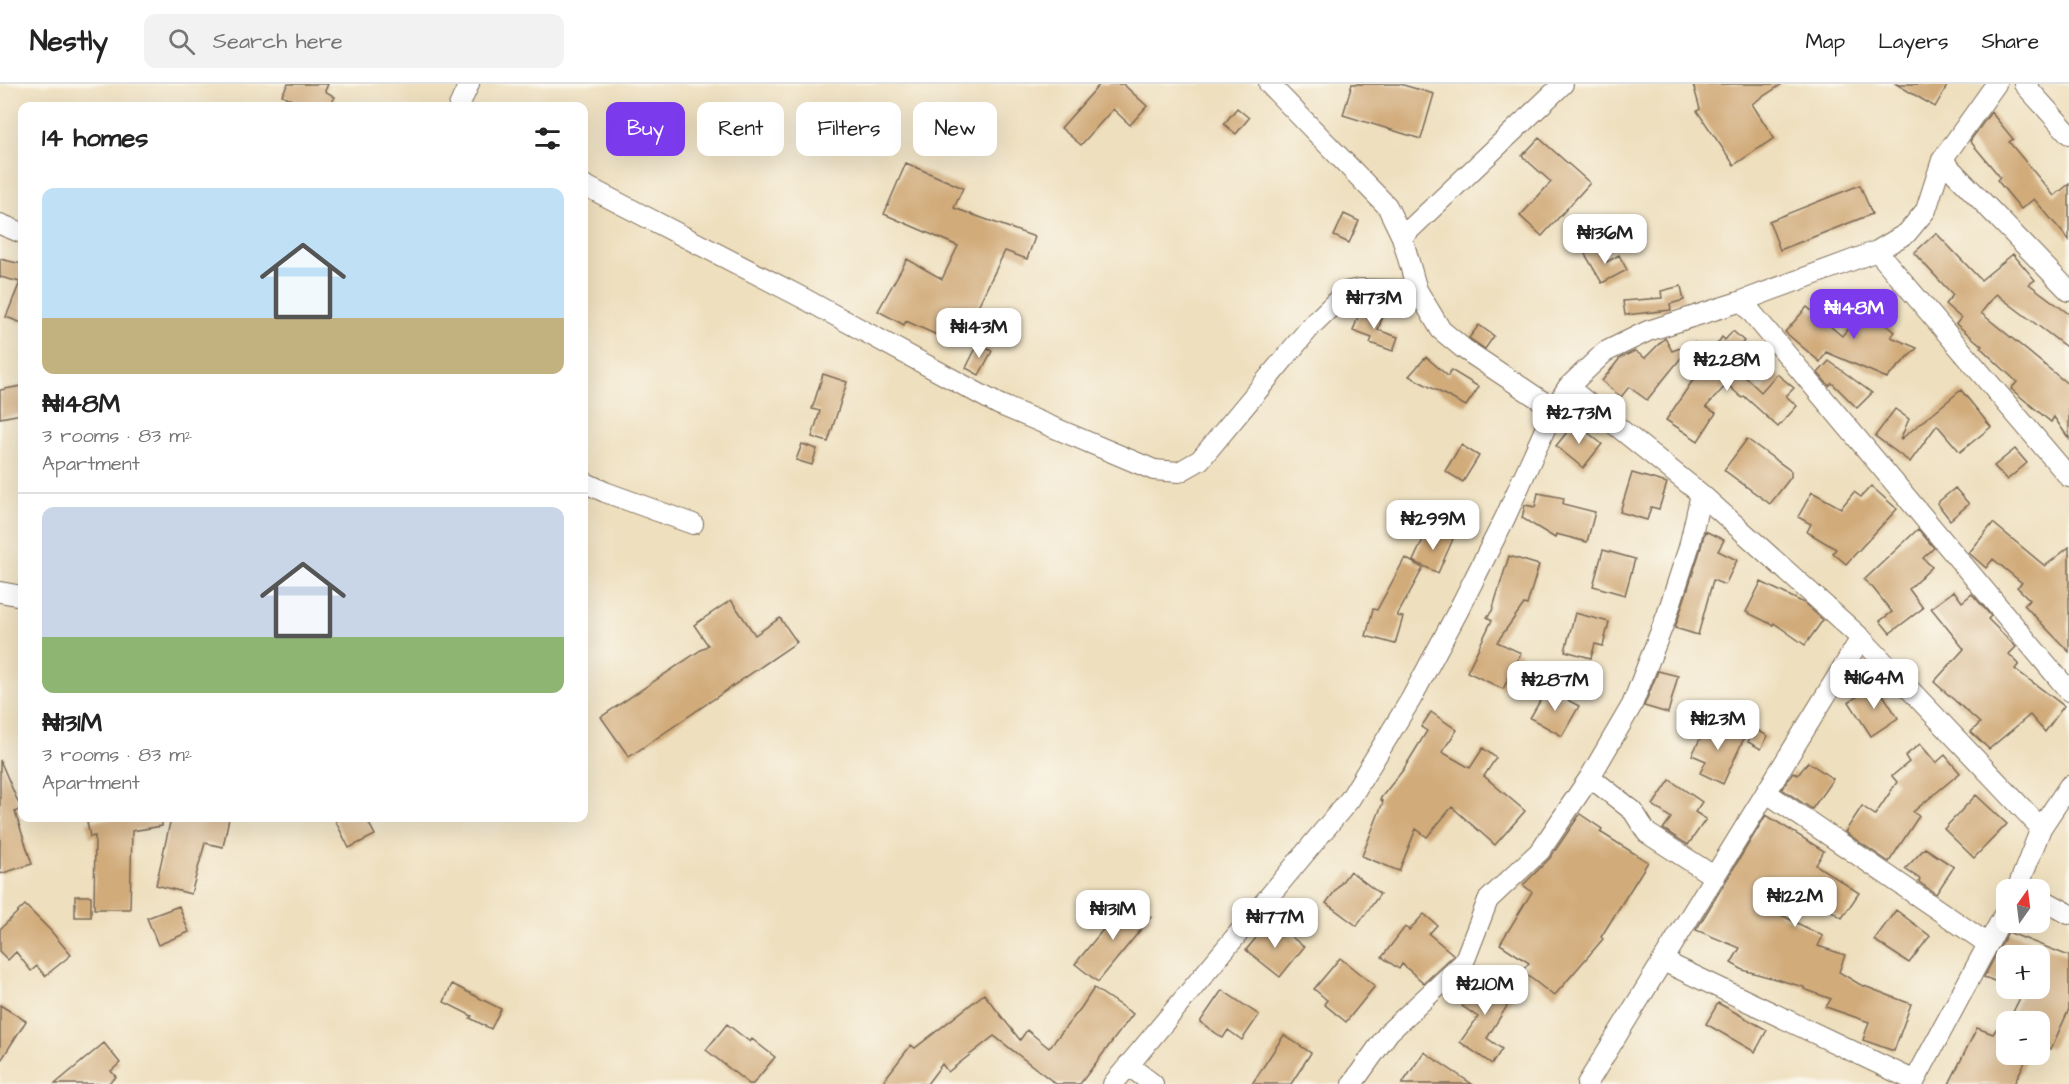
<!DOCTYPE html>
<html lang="en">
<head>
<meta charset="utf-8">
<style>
	body { margin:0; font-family:"Architects Daughter",sans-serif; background:#f2f2f2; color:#222; height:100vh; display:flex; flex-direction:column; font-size:22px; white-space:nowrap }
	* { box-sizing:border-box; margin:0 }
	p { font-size:20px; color:#767676 }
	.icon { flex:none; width:33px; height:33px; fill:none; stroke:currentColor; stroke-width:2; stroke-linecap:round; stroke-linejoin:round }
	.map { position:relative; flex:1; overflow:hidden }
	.drawer { position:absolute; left:18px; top:18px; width:570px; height:720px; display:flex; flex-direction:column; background:#fff; border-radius:12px; box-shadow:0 6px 24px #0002 }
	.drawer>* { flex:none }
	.hud { position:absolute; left:606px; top:18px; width:570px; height:54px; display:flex; gap:12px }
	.needle { width:39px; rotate:14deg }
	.buttons { position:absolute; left:1996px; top:795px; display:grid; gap:12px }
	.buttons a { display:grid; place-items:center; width:54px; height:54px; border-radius:12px; background:#fff; box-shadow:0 6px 24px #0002; font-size:30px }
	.price { position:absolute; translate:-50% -51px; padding:0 14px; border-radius:12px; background:#fff; color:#222; font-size:20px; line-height:39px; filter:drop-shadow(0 2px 3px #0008) }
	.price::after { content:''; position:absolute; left:50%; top:36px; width:18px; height:14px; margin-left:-9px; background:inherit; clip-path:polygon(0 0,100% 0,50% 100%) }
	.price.current { background:#7c3aed; color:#fff }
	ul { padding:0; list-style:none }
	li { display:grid; align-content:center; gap:12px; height:318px; padding:0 24px }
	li+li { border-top:2px solid #e0e0e0 }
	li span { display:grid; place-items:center; height:186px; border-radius:12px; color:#555 }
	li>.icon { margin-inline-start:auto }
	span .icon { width:108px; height:108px; fill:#fffc; stroke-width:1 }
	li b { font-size:26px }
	h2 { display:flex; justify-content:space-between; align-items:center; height:72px; padding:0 24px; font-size:26px }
	.pill { padding:0 21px; border-radius:12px; background:#fff; box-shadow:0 6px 24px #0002; font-size:21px; line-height:54px }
	.pill.current { background:#7c3aed; color:#fff }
	header { display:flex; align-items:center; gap:36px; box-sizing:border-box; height:84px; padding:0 30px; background:#fff; border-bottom:2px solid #e0e0e0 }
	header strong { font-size:28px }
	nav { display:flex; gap:33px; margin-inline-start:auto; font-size:21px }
	.search { width:420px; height:54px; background:#f2f2f2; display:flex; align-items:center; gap:15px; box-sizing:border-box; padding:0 21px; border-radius:12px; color:#767676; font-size:22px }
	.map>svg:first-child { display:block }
	.building { fill:#d1ab7a }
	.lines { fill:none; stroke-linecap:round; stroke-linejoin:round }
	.minor-casing { stroke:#7a6956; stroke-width:22 }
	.minor { stroke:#fff; stroke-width:20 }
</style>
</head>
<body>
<header>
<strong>Nestly</strong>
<div class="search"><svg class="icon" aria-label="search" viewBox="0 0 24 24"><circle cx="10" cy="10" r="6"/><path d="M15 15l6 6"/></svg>Search here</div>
<nav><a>Map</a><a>Layers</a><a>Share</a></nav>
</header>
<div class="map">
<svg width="2069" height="1000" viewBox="0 0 2069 1000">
	<rect width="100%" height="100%" fill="#fbf7ec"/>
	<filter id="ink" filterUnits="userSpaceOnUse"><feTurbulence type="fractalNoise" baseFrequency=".0167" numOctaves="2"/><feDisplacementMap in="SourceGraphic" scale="12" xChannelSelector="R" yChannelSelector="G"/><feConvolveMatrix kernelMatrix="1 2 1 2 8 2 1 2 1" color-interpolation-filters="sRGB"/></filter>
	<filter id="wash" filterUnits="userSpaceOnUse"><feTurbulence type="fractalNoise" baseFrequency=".008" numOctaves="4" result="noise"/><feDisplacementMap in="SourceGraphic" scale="24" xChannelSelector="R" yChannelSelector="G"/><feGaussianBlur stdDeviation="1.35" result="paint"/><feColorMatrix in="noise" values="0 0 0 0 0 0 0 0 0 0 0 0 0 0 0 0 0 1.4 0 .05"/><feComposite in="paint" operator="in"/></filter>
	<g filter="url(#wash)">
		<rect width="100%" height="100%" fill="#eedfbe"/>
		<g id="blocks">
			<path class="building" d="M288 0H328L325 7 335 13 330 22H303L282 11Z
				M1100 0H1123L1147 22 1130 41 1113 25 1081 61 1061 44Z
				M1352 0H1400L1434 10 1421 55 1343 31Z
				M1693 0H1782L1752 20 1774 54 1734 81 1697 27 1700 25Z
				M1896 0H1948L1935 23Z
				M1237 24 1249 34 1236 50 1224 40Z
				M1991 28 2013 55 2009 58 2054 112 2069 100V156L2034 115 2021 125 1997 96 2000 93 1970 57Z
				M1539 54 1590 99 1542 152 1520 132 1551 98 1522 72Z
				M906 79 963 104 954 124 1035 153 1027 175 1005 167 959 261 906 237 904 241 878 227 907 175 942 195 958 162 884 130Z
				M1860 101 1872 130 1780 166 1769 137Z
				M1344 130 1359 137 1349 159 1334 152Z
				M1936 149 1981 196 2013 170 2035 196 2029 200 2069 230V265L1996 210 1981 229 2069 301V355L2054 333 2051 338 2011 305 2017 298 1981 264 1982 262 1956 240 1961 234 1945 220 1953 211 1914 169Z
				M1599 163 1607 178 1619 171 1627 186 1602 199 1585 170Z
				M0 175 22 180V239L6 233 20 198 0 193Z
				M1681 202 1684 216 1670 220 1671 226 1625 231 1623 217 1662 214 1661 207Z
				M1885 217 1897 227 1886 241 1895 248 1891 253 1917 264 1887 294 1826 268 1820 278 1785 248 1807 223 1842 252 1867 221 1876 228Z
				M1361 224 1383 231 1378 246 1398 253 1393 267 1370 259 1372 254 1353 247Z
				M1479 241 1494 252 1485 265 1469 254Z
				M1733 247 1744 257 1729 273 1741 284 1739 287 1761 308 1777 290 1794 304 1786 312 1797 322 1778 343 1744 312 1742 314 1727 300 1706 323 1716 329 1698 357 1666 336 1722 253 1725 256Z
				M1665 254 1672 267 1693 259 1647 316 1629 303 1621 313 1602 297 1620 274 1635 267 1645 274Z
				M978 260 992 267 979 291 966 284Z
				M1426 273 1448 292 1451 286 1479 303 1466 322 1409 292Z
				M1829 277 1872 309 1857 324 1832 299 1829 302 1818 289Z
				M823 290 847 298 828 358 812 353 820 327 812 325Z
				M21 302 22 330 0 334V306Z
				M1961 306 1991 343 1960 368 1937 341 1910 378 1875 352 1895 325 1909 335 1900 356Z
				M1575 338 1602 360 1583 384 1556 362Z
				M1747 355 1791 387V393L1770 420 1724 386Z
				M802 360 817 365 812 381 796 376Z
				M1461 361 1479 372 1463 398 1445 387Z
				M2015 365 2027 379 2007 396 1994 382Z
				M1632 389 1667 399 1659 425 1651 423 1647 436 1620 428Z
				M1871 402 1897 425 1846 480 1833 469 1836 465 1807 448 1811 440 1798 433 1812 408 1841 424 1854 408 1861 413Z
				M1955 404 1969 420 1950 436 1937 419Z
				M1538 409 1564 414 1563 420 1595 428 1587 458 1556 450 1555 454 1522 434 1525 421 1535 423Z
				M1993 439 2045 482 2069 463V568L2024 521 2030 516 2017 503 2022 499 1993 475 1986 484 1969 469Z
				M1918 445 1934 464 1923 474 1932 483 1909 505 1923 524 1890 549 1880 537 1892 528 1873 504 1864 496Z
				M1427 447 1453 455 1438 489 1413 477Z
				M1705 447 1724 456 1718 467 1737 476 1725 501 1713 496 1698 551 1675 544 1700 467Z
				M1603 466 1635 475 1625 511 1593 502Z
				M1509 472 1539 481 1527 521 1524 520 1497 558 1521 569 1503 605 1467 588 1492 536 1487 533 1492 527Z
				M1405 474 1423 484 1397 532 1403 533 1395 560 1366 552 1373 525 1377 526Z
				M1761 498 1804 519 1823 536 1805 561 1774 539 1773 541 1746 528Z
				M1954 507 1962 518 1972 510 1991 532 1988 535 2016 563 2009 570 2019 580 2015 585 2064 622 2045 648 2030 631 1989 665 1971 648 1980 639 1934 598 1964 565 1931 524Z
				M731 516 755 551 780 534 797 558 629 673 601 633 708 561 694 541Z
				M1575 529 1609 538 1603 562 1595 560 1591 574 1565 567Z
				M1658 587 1678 592 1668 629 1644 622Z
				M1876 600 1898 634 1871 652 1849 618Z
				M1547 605 1579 622 1562 652 1530 634Z
				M1431 628 1457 646 1442 668 1470 684 1483 664 1496 674 1484 692 1525 727 1495 761 1452 723 1427 753 1416 745 1399 787 1362 772 1383 718 1380 715 1403 686 1427 647 1421 643Z
				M1709 637 1744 654 1723 700 1700 689 1706 677 1692 671Z
				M1755 645 1768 652 1761 665 1748 658Z
				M1920 660 1936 679 1945 671 1960 689 1913 728 1919 732 1889 778 1845 748 1862 722 1875 731 1897 698 1892 692 1909 678 1905 672Z
				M0 676 21 725 15 728 32 780 0 790Z
				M1808 678 1833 695 1812 725 1782 705 1793 688 1798 691Z
				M1670 696 1702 718 1695 728 1706 735 1688 761 1663 745 1671 734 1653 721Z
				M1976 711 2007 740 1974 774 1944 745Z
				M1580 730 1602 745 1600 748 1648 778 1601 853 1603 855 1554 912 1522 887 1529 879 1500 860 1532 808 1523 801 1550 774Z
				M1766 731 1824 767 1816 781 1859 809 1842 834 1794 802 1777 829 1823 852 1818 862 1845 871 1839 888 1859 900 1911 920 1894 967 1863 956 1869 938 1826 923 1831 915 1804 905V903L1743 886 1731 879 1740 864 1696 846Z
				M115 734H162V742L132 747 130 825H94L95 752 90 753 87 738Z
				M171 734H229L223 763 205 759 191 810 156 801Z
				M334 734H366L375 751 349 764Z
				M1925 764 1954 783 1936 810 1919 798 1920 795 1905 785Z
				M1350 787 1380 810 1357 842 1326 819Z
				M75 812H91V833H75Z
				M1128 815 1151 833 1098 898 1075 880Z
				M25 821 50 846 71 871 45 892 37 882 31 887 16 868 8 876 0 868V845Z
				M179 822 189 848 158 861 147 834Z
				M1896 826 1930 852 1909 879 1874 856Z
				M1424 830 1437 841 1429 850 1454 871 1424 899 1402 880 1399 885 1382 873 1405 843 1409 846Z
				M1271 836 1304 863 1280 893 1246 866Z
				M2008 848 2069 872V925L2051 965 2040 959V938H2008L2025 904H2040V872H2007V902L1984 893Z
				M1340 874 1375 902 1346 938 1324 920 1327 916 1314 905Z
				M1481 890 1514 911 1487 954 1502 965 1492 980 1460 958 1478 933 1462 922Z
				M452 900 501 925 491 945 470 934 472 932 444 918Z
				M1094 904 1133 930 1080 1000H1056L994 952 948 988 942 980 927 1000H881L911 961 915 964 984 910 1020 956 1027 946 1049 964 1081 924Z
				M1222 906 1259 931 1242 956 1228 946 1223 954 1200 938Z
				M1718 919 1767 946 1755 968 1706 940Z
				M0 921 26 937 0 978Z
				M727 940 750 958 752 955 775 973 753 1000H749L706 966Z
				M1977 944 1993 950 1997 944 2007 949V970H2029L2014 1000H1949Z
				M1284 951 1311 969 1291 1000H1252Z
				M104 959 120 979 111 987 116 993 107 1000H55Z
				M1424 968 1472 1000H1402Z"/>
		</g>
	</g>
	<g filter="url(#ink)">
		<use href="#blocks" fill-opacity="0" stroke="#7a6956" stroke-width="1.5"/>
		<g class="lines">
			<g class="minor-casing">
				<path id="minor" d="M1269 0 1387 122 1402 153 1417 206 1441 246 1464 265 1554 325
					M2024 0 2069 50
					M459 22 469 0
					M1942 76 2069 207
					M584 101 803 214 998 320 1154 386 1179 388 1200 376 1313 240 1346 208 1359 205 1417 206
					M0 140 22 149
					M1402 153 1563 0
					M1877 167 2069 393
					M1742 217 2069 607
					M1568 303 1701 410 1861 554 2041 744
					M584 398 605 408 693 440
					M0 508 22 512
					M1590 693 1633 727 1647 749 1715 793
					M1767 709 1988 860
					M2024 806 2018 803 2041 744 2069 702
					M2040 814 2069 830
					M1663 877 1915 997
					M1128 981 1153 1000
					M1113 1000 1350 715 1411 615 1458 527 1505 434 1554 325 1568 303 1605 268 1648 247 1742 217 1877 167 1907 149 1926 126 1942 76 1996 0
					M1352 1000 1389 948 1464 878 1488 816 1540 767 1590 693 1632 621 1667 531 1689 463 1701 410
					M1587 1000 1861 554
					M1913 1000 2007 825"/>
			</g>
			<use href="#minor" class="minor"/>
		</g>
	</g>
</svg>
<div class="buttons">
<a><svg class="needle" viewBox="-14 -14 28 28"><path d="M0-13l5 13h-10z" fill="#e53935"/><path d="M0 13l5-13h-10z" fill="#767676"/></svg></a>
<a>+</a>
<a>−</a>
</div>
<b class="price" style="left:1605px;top:181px">₦136M</b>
<b class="price" style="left:1374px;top:246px">₦173M</b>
<b class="price current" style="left:1854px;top:256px">₦148M</b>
<b class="price" style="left:979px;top:275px">₦143M</b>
<b class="price" style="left:1727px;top:308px">₦228M</b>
<b class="price" style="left:1579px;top:361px">₦273M</b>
<b class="price" style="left:1433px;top:467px">₦299M</b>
<b class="price" style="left:1874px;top:626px">₦164M</b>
<b class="price" style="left:1555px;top:628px">₦287M</b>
<b class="price" style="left:1718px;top:667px">₦123M</b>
<b class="price" style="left:1795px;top:844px">₦122M</b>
<b class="price" style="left:1113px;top:857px">₦131M</b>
<b class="price" style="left:1275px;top:865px">₦177M</b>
<b class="price" style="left:1485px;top:932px">₦210M</b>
<div class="hud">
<a class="pill current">Buy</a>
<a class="pill">Rent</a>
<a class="pill">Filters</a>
<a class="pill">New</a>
</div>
<section class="drawer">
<h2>14 homes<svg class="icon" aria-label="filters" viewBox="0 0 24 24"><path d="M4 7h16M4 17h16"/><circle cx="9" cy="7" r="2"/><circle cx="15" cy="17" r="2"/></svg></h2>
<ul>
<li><span style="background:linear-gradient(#bfe0f5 70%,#c2b280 0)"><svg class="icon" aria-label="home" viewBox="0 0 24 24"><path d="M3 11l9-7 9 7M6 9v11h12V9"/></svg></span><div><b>₦148M</b><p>3 rooms · 83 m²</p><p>Apartment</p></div></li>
<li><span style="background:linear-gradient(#c9d6e8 70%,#8fb573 0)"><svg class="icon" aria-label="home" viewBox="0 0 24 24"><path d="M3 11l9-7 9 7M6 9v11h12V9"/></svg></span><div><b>₦131M</b><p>3 rooms · 83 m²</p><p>Apartment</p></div></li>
</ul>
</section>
</div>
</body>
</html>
